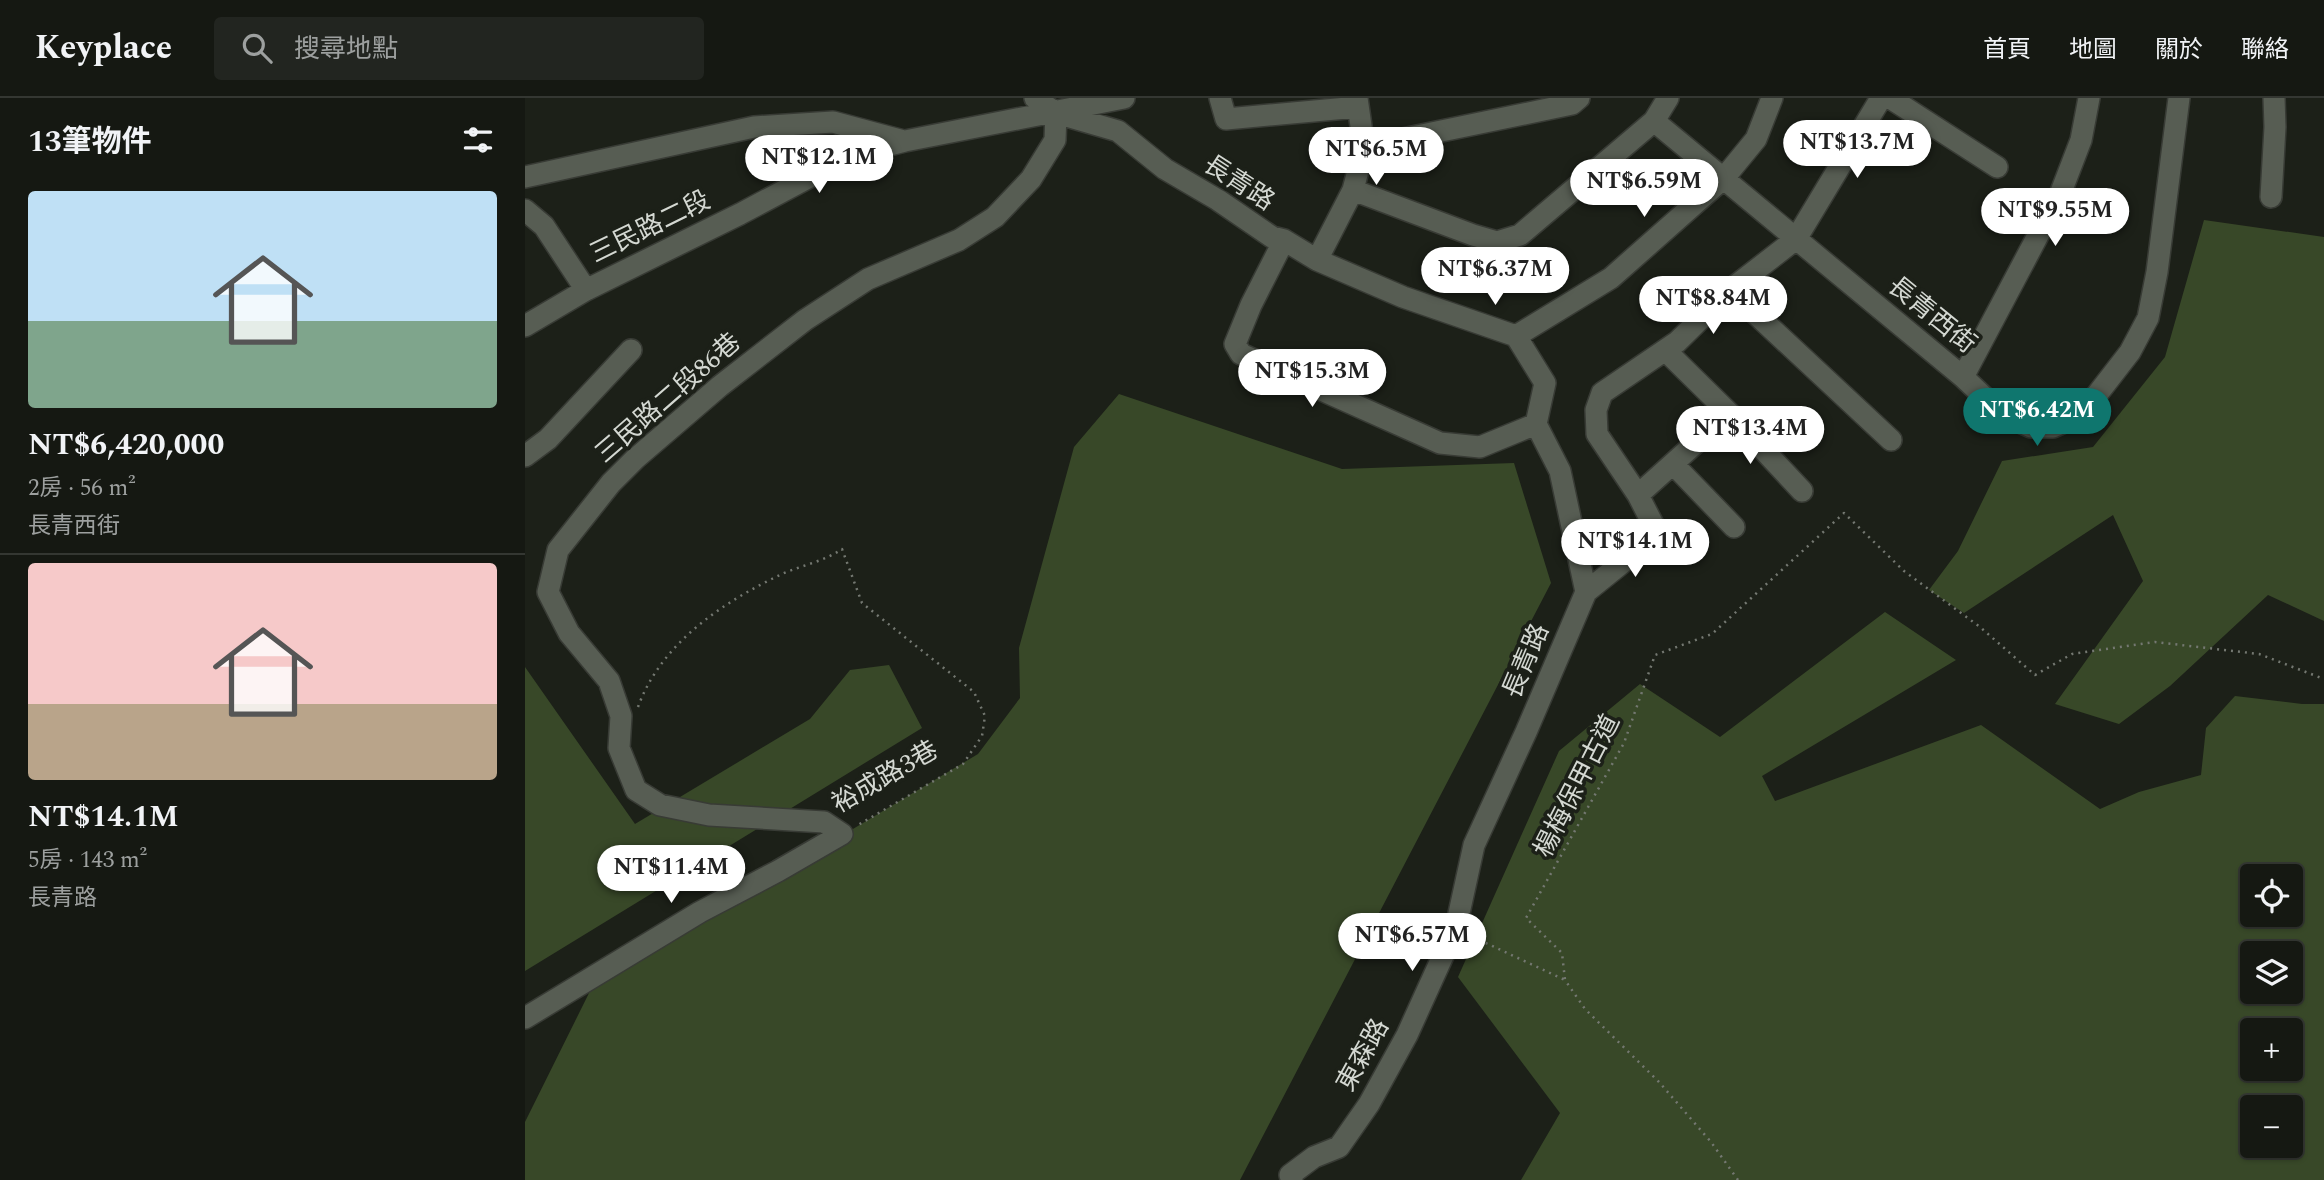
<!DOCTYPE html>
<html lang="zh-TW">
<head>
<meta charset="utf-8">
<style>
	body { margin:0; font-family:Spectral,"Noto Sans TC",serif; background:#222520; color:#f1f3f6; height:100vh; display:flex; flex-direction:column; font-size:26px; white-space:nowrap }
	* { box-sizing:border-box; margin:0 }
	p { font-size:23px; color:#9da09f }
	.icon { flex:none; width:38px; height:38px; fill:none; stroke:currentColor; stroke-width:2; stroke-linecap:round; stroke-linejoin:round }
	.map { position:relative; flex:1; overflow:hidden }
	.panel { display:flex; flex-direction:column; background:#151812; width:525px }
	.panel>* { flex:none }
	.buttons { position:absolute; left:1715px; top:766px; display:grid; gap:14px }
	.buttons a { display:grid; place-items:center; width:63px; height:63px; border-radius:7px; background:#151812; box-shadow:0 2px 5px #0004,0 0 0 2px #343732; font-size:35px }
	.price { position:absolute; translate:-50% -60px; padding:0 16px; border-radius:24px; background:#fff; color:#222; font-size:23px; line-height:46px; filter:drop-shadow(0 2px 4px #0008) }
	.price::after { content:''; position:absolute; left:50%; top:42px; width:21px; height:16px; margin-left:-10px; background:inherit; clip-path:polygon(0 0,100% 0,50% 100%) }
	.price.on { background:#0f766e; color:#fff }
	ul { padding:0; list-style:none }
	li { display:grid; align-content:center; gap:14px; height:371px; padding:0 28px }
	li+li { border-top:2px solid #343732 }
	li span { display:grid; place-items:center; height:217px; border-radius:7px; color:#555 }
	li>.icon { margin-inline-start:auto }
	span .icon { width:126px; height:126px; fill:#fffc; stroke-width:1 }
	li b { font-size:30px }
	h2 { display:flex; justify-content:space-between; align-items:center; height:84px; padding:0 28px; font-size:30px }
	header { display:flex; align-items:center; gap:42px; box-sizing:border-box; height:98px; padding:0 35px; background:#151812; border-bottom:2px solid #343732 }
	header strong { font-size:33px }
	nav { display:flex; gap:38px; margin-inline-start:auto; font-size:24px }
	.search { width:490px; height:63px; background:#222520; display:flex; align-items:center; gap:18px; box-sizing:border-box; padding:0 24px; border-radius:7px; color:#9da09f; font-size:26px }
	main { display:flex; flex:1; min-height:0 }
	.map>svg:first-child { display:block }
	.green { fill:#384828; fill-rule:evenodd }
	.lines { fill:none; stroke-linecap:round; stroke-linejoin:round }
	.minor-casing { stroke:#383b35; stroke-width:24 }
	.path { stroke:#747871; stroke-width:2.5; stroke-dasharray:2 5; stroke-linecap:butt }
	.minor { stroke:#575d53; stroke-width:21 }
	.labels { text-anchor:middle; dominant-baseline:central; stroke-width:7; stroke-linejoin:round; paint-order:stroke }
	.street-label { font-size:26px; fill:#d4d8d2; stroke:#1c2018 }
</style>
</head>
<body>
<header>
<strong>Keyplace</strong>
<div class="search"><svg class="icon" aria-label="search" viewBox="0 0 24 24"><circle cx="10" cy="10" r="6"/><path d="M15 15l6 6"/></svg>搜尋地點</div>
<nav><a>首頁</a><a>地圖</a><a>關於</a><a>聯絡</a></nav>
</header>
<main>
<section class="panel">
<h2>13筆物件<svg class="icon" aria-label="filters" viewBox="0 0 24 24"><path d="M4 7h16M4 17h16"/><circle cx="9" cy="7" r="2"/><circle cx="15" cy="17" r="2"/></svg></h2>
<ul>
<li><span style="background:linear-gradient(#bfe0f5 60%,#7fa58c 0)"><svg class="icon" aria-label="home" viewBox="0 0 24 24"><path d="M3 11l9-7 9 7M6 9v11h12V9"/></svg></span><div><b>NT$6,420,000</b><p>2房 · 56 m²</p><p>長青西街</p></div></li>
<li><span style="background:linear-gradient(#f6c9c9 65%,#b9a48a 0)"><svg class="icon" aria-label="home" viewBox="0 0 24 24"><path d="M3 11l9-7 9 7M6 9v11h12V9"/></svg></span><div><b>NT$14.1M</b><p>5房 · 143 m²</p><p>長青路</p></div></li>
</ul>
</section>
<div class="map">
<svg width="1799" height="1082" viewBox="0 0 1799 1082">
	<rect width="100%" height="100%" fill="#1c2018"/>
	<path class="green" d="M1679 122 1799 139V523L1743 497 1645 588 1594 626 1530 606 1618 483 1588 417 1439 515 1404 492 1433 453 1477 363 1568 349 1640 259Z
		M594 296 817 371 989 365 1026 485 715 1082H0V1024L68 887 453 656 495 600 494 550 549 349Z
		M1360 514 1431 562 1237 678 1250 703 1456 627 1575 711 1614 694 1676 677 1681 630 1710 598 1777 606H1799V1082H996L1035 1015 933 879 1034 653 1115 586 1195 639ZM1727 779H1766V817H1727ZM1727 856H1766V894H1727ZM1727 933H1766V971H1727ZM1727 1010H1766V1048H1727Z
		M364 567 397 630 0 873V569L110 726 285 621 325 572Z"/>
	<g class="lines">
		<g class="minor-casing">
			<path id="minor" d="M510 0 531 15 593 33 640 71 693 102 747 139 759 142 792 162 878 199 991 238 1020 285 1011 326 1035 373 1061 494 1001 634 949 747 931 829 882 937 844 1006 814 1049 789 1059 765 1077 767 1082
				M695 0 701 21 833 9
				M1365 0 1472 69
				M1129 23 1438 279 1477 316 1506 329H1528L1557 316 1605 254 1623 220 1632 174 1654 0
				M839 49 1047 6 1054 0
				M0 79 229 29 308 24 375 42
				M828 92 948 137 972 144 995 137 1129 23 1143 0
				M1746 99 1750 29 1749 0
				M0 112 19 128 61 192
				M759 142 726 207 710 246 716 256 915 345 955 349 1011 326
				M792 162 828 92 839 49 832 0
				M1205 192 1366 342
				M0 228 61 192 215 116 326 57 380 43 599 0
				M991 238 1086 180 1199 80 1231 41 1247 0
				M1438 279 1536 94 1556 42 1564 0
				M1204 315 1277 393
				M0 358 23 341 106 252
				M1148 366 1209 429
				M1113 397 1204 315 1140 252
				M1061 494 1133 436 1113 397 1072 336 1071 312 1077 295 1152 244 1205 192 1271 141 1356 0
				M0 920 175 814 253 773 317 736 299 724 184 717 135 707 111 692 94 650 96 618 84 583 44 535 23 494 33 452 86 385 110 361 195 288 280 222 343 181 434 142 470 119 506 81 530 42 531 15"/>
		</g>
		<path class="path" d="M113 609C136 545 198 504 257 476 277 467 298 464 317 451L337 505 449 594 460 618 457 638 438 666 333 727
			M948 839 1040 882
			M1213 1082 1186 1044 1134 984 1060 911 1040 882 1037 855 1001 820 1099 645 1130 557 1187 536 1319 415 1379 473 1455 529 1510 577 1547 556 1630 544 1734 556 1799 581"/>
		<use href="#minor" class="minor"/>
	</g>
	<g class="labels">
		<g class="street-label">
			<text transform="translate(714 85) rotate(33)">長青路</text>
			<text transform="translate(125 129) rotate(-26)">三民路二段</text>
			<text transform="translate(1407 217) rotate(39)">長青西街</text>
			<text transform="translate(143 300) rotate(-41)">三民路二段86巷</text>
			<text transform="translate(1001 563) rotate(-67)">長青路</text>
			<text transform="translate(360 679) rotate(-30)">裕成路3巷</text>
			<text transform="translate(1052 688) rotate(-63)">楊梅保甲古道</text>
			<text transform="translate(838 957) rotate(-61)">東森路</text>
		</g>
	</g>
</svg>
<div class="buttons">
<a><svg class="icon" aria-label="locate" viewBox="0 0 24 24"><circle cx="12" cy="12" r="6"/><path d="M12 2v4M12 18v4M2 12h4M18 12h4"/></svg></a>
<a><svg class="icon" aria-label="layers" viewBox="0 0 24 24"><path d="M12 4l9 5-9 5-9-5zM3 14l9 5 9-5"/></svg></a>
<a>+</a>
<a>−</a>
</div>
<b class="price" style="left:1332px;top:82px">NT$13.7M</b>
<b class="price" style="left:851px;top:89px">NT$6.5M</b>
<b class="price" style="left:294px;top:97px">NT$12.1M</b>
<b class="price" style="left:1119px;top:121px">NT$6.59M</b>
<b class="price" style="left:1530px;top:150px">NT$9.55M</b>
<b class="price" style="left:970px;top:209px">NT$6.37M</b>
<b class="price" style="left:1188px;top:238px">NT$8.84M</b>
<b class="price" style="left:787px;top:311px">NT$15.3M</b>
<b class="price on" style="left:1512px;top:350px">NT$6.42M</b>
<b class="price" style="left:1225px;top:368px">NT$13.4M</b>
<b class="price" style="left:1110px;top:481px">NT$14.1M</b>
<b class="price" style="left:146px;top:807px">NT$11.4M</b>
<b class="price" style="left:887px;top:875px">NT$6.57M</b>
</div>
</main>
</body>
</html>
